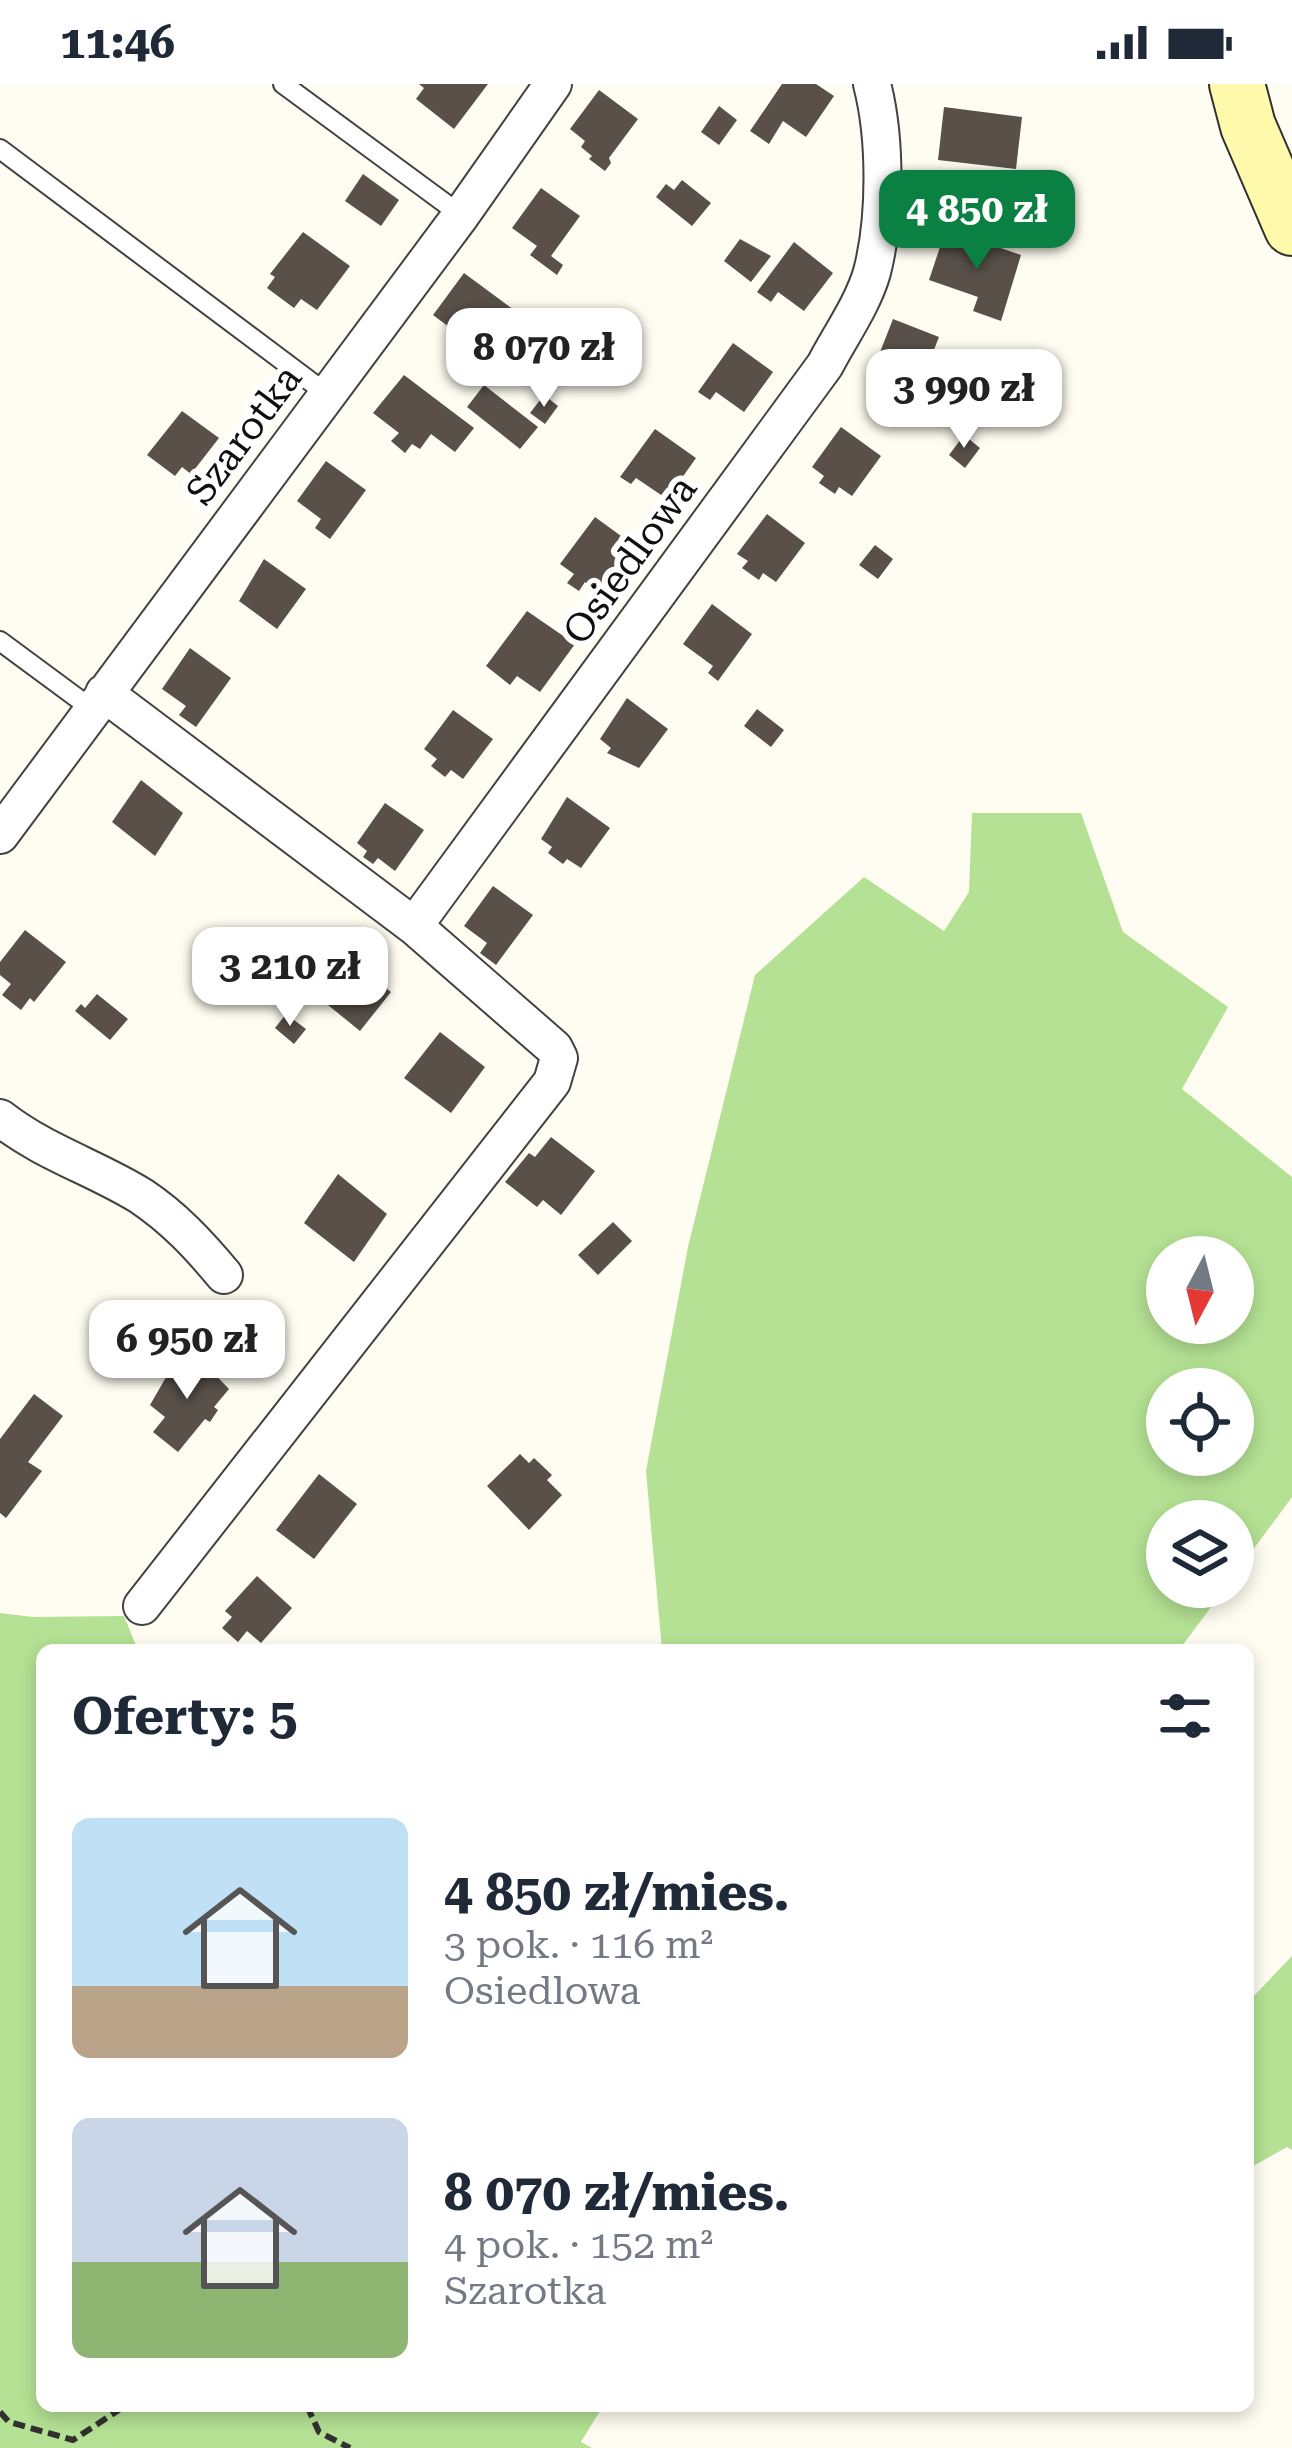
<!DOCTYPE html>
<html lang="pl">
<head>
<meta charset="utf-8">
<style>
	body { margin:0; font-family:"Roboto Serif",serif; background:#f2f2f3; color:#1f2937; height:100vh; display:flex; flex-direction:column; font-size:45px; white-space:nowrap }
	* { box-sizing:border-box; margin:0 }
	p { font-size:39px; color:#747a83 }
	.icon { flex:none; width:66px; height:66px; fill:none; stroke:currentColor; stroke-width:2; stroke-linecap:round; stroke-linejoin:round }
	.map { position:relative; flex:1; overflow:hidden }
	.panel { position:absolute; left:36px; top:1560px; width:1218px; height:768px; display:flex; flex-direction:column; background:#fff; border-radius:18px; box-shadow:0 6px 18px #0003 }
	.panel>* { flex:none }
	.needle { width:78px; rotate:187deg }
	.controls { position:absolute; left:1146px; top:1152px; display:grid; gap:24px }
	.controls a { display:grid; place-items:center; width:108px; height:108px; border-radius:50%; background:#fff; box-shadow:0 6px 18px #0003; font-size:60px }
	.price { position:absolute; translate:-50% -102px; padding:0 27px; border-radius:24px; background:#fff; color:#222; font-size:39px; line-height:78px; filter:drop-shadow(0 3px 6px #0008) }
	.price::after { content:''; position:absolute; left:50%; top:72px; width:36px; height:27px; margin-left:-18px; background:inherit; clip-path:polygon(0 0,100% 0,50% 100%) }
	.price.on { background:#0b8043; color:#fff }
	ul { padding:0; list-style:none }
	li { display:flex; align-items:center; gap:36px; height:300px; padding:0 36px }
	li span { display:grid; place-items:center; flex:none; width:336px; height:240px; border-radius:18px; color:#555 }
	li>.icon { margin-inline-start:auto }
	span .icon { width:144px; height:144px; fill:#fffc; stroke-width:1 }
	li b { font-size:51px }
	h2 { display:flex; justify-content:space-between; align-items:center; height:144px; padding:0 36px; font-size:51px }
	.status { display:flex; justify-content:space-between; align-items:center; height:84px; padding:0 60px; background:#fff; direction:ltr }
	.status svg { height:33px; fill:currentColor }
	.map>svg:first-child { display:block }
	.forest { fill:#b4e193; fill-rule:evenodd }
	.building { fill:#59504a }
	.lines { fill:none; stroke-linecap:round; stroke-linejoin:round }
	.service-casing { stroke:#424242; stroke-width:22 }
	.minor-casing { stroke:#424242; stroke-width:40 }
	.secondary-casing { stroke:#313131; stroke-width:58 }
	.path { stroke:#313131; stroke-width:6; stroke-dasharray:12 6; stroke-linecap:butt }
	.service { stroke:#fff; stroke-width:18 }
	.minor { stroke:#fff; stroke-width:36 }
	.secondary { stroke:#fff9ac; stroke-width:54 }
	.labels { text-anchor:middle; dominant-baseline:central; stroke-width:12; stroke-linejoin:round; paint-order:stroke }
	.street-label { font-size:39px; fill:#0f0f0f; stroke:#fff }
</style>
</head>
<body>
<div class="status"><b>11:46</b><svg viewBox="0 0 49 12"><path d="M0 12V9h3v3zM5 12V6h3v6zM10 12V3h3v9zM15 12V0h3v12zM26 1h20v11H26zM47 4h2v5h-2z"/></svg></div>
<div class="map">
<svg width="1292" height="2364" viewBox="0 0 1292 2364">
	<rect width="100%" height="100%" fill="#fffdf1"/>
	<path class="forest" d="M972 729H1081L1123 848 1228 923 1182 1005 1292 1093V1413L1233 1493V1437H1167V1503H1226L1179 1566H662L646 1387 688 1163 755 891 864 793 944 847 969 808ZM1167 1173H1233V1239H1167ZM1167 1305H1233V1371H1167Z
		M0 1529 33 1533 124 1532 138 1566H42V2322H603L581 2358 592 2364H0Z
		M1292 1872V2066L1287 2063 1248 2085V1918Z"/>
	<path class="building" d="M419 0H488L454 45 416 15 424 4Z
		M782 0H816L834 12 806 53 783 37 769 60 750 47Z
		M599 6 638 35 609 74 611 79 605 87 589 75 592 72 581 63 585 57 570 45Z
		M719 22 737 36 719 61 701 48Z
		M944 23 1022 33 1016 85 938 76Z
		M363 90 399 116 381 142 345 117Z
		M989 93 1015 96 1012 115 987 112Z
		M682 96 711 119 692 142 656 113 666 100 674 106Z
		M541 104 580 132 551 172 563 181 557 191 530 171 537 162 512 144Z
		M946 145 1021 171 1001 237 973 227 978 213 929 196Z
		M303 148 350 182 317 226 301 215 294 224 267 204 275 193 270 190Z
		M740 155 771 172 751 198 724 177Z
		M794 158 833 189 804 227 778 208 771 218 757 208Z
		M464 189 514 226 482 268 469 258 463 266 446 254 453 246 433 231Z
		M893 235 939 253 916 311 898 303 902 293 875 281Z
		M733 259 773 288 744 328 716 308 710 316 698 308Z
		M404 291 474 344 455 368 431 350 420 365 412 360 405 369 391 357 399 349 373 329Z
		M484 301 538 343 520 365 467 323Z
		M544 311 558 322 545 340 530 329Z
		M182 327 219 354 191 390 182 383 175 392 147 371Z
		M841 343 881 372 852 412 839 403 835 410 819 399 824 392 812 383Z
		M655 345 696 374 667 415 636 394 631 400 620 393Z
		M964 351 980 364 965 384 949 371Z
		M326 377 366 406 330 455 315 444 321 435 297 417Z
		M767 430 805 459 776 498 763 489 759 496 742 484 748 477 737 470Z
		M595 433 643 468 608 515 585 498 579 507 567 499 574 490 560 480Z
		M875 461 893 475 878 495 859 481Z
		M264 475 306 505 277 545 239 517Z
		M712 520 752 550 718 597 708 589 713 582 683 560Z
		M527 527 575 560 540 608 517 592 510 601 486 582Z
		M190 564 231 594 196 643 179 631 186 622 162 605Z
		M627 614 668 645 639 684 607 669 611 664 600 655Z
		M757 625 784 646 771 663 744 642Z
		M453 626 493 655 463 695 451 686 445 693 431 682 437 675 424 665Z
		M141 696 183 729 155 772 112 738Z
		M567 713 610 744 581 784 567 775 563 780 548 769 552 763 541 755Z
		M385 719 424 746 395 787 378 774 373 780 363 773 367 767 357 759Z
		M493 802 533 831 496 881 480 869 487 859 464 842Z
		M25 846 66 878 34 918 30 914 21 926 2 911 11 900 0 891V878Z
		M344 863 378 889 374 894 391 908 360 947 312 908Z
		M97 910 128 935 110 956 75 927 81 920 85 924Z
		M286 930 306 945 294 960 275 944Z
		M440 948 485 983 451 1029 404 994Z
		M551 1053 595 1087 561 1131 543 1116 537 1123 505 1098 529 1069 535 1073Z
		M338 1090 387 1130 354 1178 304 1139Z
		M613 1138 632 1157 598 1191 578 1171Z
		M197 1272 229 1305 214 1323 218 1326 210 1338 205 1335 178 1368 153 1348 165 1333 150 1321 169 1288 173 1292 188 1273 191 1276Z
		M34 1310 63 1332 28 1378 42 1387 6 1434 0 1429V1355Z
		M520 1370 529 1379 534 1374 552 1391 547 1396 562 1411 529 1446 487 1402Z
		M319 1390 357 1420 314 1475 276 1446Z
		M257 1492 292 1524 261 1559 247 1547 238 1558 222 1544 232 1533 225 1527Z"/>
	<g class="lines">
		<g class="service-casing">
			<path id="service" d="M283 0 461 131
				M0 65 327 310
				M0 557 92 625"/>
		</g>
		<g class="minor-casing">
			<path id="minor" d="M104 609 414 842 554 964 559 974 552 998 142 1522
				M0 751 461 131 553 0
				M414 842 825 281C840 252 863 220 872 188 886 134 886 54 872 0
				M0 1034C45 1069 94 1083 141 1112 174 1134 199 1161 224 1191"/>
		</g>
		<g class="secondary-casing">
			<path id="secondary" d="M1237 0 1248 42 1292 144"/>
		</g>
		<path class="path" d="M307 2322 319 2348 350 2364
			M0 2328 9 2338 73 2356 125 2322"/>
		<use href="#service" class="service"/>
		<use href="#minor" class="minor"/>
		<use href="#secondary" class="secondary"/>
	</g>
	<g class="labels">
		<g class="street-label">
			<text transform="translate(244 351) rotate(-53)">Szarotka</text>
			<text transform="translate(630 476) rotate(-54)">Osiedlowa</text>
		</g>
	</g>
</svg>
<div class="controls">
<a><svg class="needle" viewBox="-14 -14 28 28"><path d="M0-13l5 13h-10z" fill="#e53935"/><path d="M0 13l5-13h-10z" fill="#747a83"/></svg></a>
<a><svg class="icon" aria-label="locate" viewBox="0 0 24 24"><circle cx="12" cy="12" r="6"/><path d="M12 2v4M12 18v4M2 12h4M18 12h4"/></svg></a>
<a><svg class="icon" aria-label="layers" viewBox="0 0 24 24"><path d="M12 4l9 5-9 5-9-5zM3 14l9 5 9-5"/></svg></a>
</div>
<b class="price on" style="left:977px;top:188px">4 850 zł</b>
<b class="price" style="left:544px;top:326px">8 070 zł</b>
<b class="price" style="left:964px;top:367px">3 990 zł</b>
<b class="price" style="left:290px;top:945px">3 210 zł</b>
<b class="price" style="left:187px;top:1318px">6 950 zł</b>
<section class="panel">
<h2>Oferty: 5<svg class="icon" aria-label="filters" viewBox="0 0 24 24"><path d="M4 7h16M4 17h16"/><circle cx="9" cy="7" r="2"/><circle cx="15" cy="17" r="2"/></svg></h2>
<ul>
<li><span style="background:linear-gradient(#bfe0f5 70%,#b9a48a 0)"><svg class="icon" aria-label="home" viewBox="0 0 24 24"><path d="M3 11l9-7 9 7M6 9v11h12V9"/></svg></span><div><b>4 850 zł/mies.</b><p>3 pok. · 116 m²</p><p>Osiedlowa</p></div></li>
<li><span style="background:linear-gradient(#c9d6e8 60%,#8fb573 0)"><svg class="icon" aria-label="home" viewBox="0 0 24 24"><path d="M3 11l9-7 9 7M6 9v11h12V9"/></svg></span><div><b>8 070 zł/mies.</b><p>4 pok. · 152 m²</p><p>Szarotka</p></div></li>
</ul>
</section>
</div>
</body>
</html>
